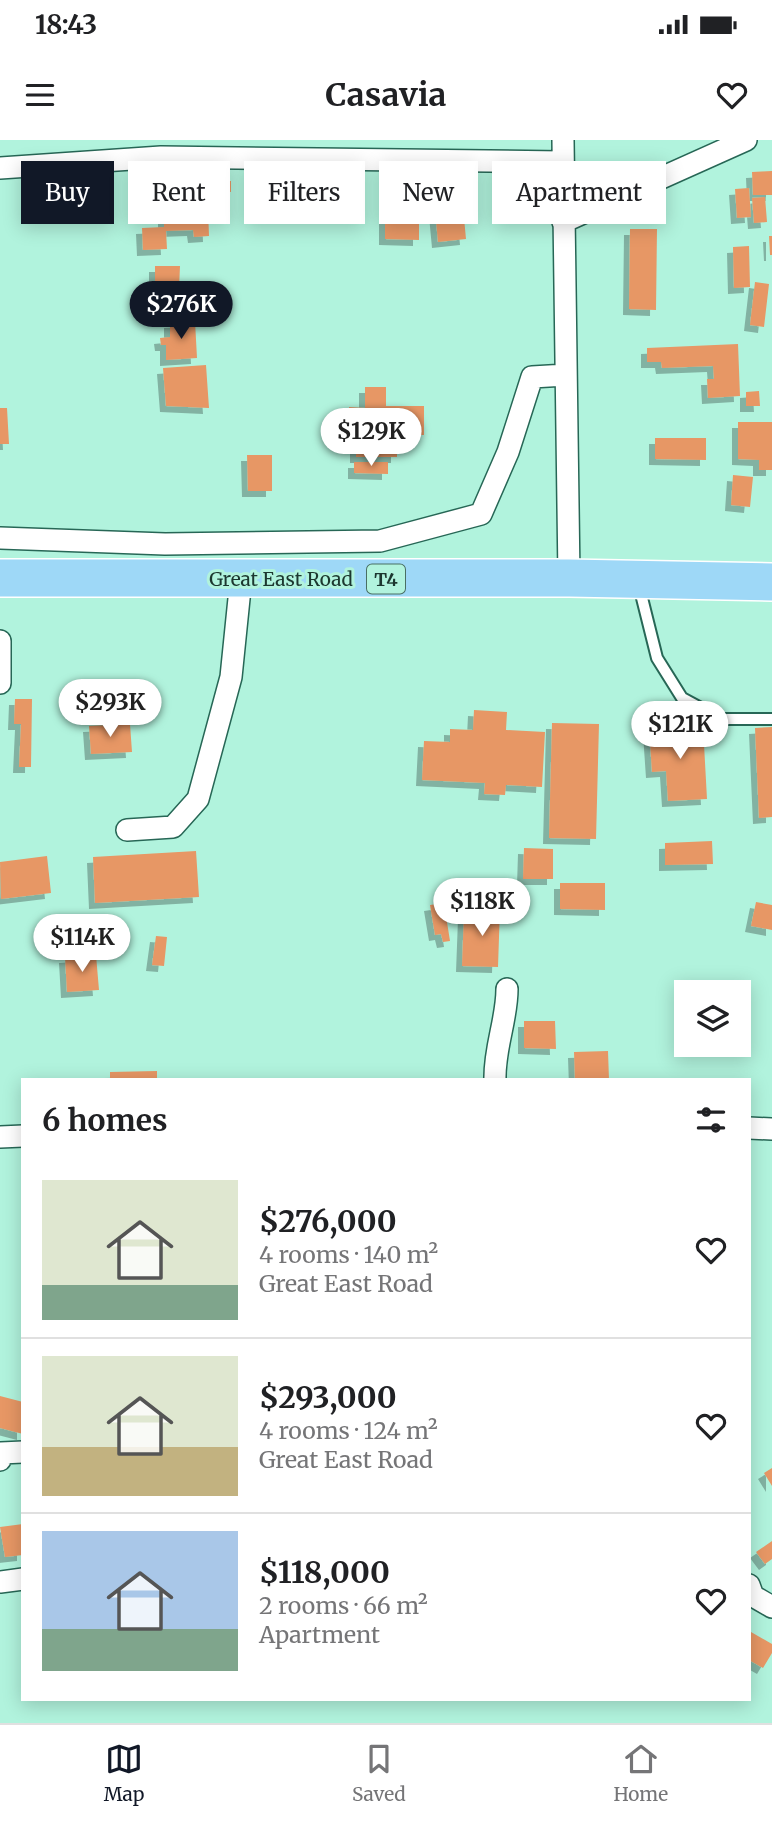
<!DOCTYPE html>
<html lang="en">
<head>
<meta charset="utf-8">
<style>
	body { margin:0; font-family:Merriweather,serif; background:#f6f6f6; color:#202124; height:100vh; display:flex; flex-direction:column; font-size:26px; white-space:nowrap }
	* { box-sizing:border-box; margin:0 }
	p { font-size:23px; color:#757577 }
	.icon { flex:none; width:38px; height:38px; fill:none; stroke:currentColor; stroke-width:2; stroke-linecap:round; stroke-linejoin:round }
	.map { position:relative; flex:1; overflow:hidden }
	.drawer { position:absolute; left:21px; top:938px; width:730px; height:623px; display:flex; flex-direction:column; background:#fff; border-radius:0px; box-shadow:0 4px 18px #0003 }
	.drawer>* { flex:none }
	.guide { position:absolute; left:21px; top:21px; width:732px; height:63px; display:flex; gap:14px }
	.buttons { position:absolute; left:674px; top:840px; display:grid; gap:14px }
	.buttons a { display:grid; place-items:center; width:77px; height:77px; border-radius:0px; background:#fff; box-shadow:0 4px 18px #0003; font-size:35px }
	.price { position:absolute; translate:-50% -60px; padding:0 16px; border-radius:24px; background:#fff; color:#222; font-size:23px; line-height:46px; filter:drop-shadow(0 2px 4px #0008) }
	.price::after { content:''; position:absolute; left:50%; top:42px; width:21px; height:16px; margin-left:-10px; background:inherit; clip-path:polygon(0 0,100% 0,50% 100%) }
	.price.active { background:#111827; color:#fff }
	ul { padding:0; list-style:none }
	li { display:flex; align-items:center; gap:21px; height:175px; padding:0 21px }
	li+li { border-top:2px solid #e0e0e0 }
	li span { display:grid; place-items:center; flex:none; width:196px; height:140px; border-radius:0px; color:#555 }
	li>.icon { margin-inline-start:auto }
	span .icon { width:84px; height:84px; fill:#fffc; stroke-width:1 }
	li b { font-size:30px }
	h2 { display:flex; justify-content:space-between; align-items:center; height:84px; padding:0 21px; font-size:30px }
	.pill { padding:0 24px; border-radius:0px; background:#fff; box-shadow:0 4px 18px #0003; font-size:24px; line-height:63px }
	.pill.active { background:#111827; color:#fff }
	.status { display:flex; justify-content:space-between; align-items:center; height:49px; padding:0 35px; background:#fff; direction:ltr }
	.status svg { height:19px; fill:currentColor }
	header { display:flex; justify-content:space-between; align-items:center; height:91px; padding:0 21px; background:#fff; font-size:32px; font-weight:700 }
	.menu { display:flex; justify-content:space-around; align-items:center; height:98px; border-top:2px solid #e0e0e0; background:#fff; font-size:19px; color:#757577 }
	.menu a { display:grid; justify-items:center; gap:4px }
	.menu .active { color:#111827 }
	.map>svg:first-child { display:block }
	.building { fill:#e79765; filter:url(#shadow) }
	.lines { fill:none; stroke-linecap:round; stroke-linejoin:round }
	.service-casing { stroke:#276756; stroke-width:14 }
	.minor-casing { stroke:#276756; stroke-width:24 }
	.trunk-casing { stroke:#fff; stroke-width:40 }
	.service { stroke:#fff; stroke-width:10 }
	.minor { stroke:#fff; stroke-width:21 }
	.trunk { stroke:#9ed8f7; stroke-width:37 }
	.labels { text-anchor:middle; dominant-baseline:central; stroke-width:6; stroke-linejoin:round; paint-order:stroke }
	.shield { fill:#b1f3dd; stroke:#496f63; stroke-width:2 }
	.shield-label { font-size:18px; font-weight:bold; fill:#1c372f }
	.street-label { font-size:19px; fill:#1c372f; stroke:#b1f3dd }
</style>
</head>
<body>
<div class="status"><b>18:43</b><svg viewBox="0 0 49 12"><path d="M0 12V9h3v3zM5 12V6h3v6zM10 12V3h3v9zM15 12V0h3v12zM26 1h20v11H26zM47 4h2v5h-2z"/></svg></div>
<header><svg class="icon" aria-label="menu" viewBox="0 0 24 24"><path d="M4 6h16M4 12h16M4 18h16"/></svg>Casavia<svg class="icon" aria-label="heart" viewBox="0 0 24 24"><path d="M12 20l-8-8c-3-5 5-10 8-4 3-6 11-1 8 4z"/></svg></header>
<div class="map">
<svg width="772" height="1583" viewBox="0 0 772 1583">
	<defs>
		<filter id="shadow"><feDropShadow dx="-6" dy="6" stdDeviation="0" flood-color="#0004"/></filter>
	</defs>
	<rect width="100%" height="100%" fill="#b1f3dd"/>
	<path class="building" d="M772 31V55H753L752 32Z
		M212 41H231V52L212 51Z
		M749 48 751 77 737 78 735 49Z
		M765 57 767 82 754 83 752 58Z
		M385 63H419V100L385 99Z
		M463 67 466 99 438 102 435 70Z
		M208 69 209 96 194 97 193 90 166 91 167 109 143 110 142 88 164 87V71Z
		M630 89H657L656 170 629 169Z
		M769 96H772V115H770Z
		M749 106 750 147 734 148 733 107Z
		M155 126H180L179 149H201V163L192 162 191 171 155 170Z
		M755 142 769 144 764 187 750 185Z
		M195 181 197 218 166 220V205H161L160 198 170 197V182Z
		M738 204 740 256 708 258 707 239H714L713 226 662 228 661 222H647V208Z
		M206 225 209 268 166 266 163 228Z
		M365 247H386V266H424V295H349V267L365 268Z
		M759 251 760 266H746V252Z
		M0 268H7L9 304H0Z
		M738 282H772V330H759V320L738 319Z
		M655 298H706V320L655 319Z
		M356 305H397V317H356Z
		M247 315H272V351H248Z
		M354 322H388V334L354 333Z
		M733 335 753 337 750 367 731 365Z
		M15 559H32L31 627H19L21 584H14Z
		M474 570 507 572 506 590 545 592 542 647 506 645 505 655 484 654 485 643 422 640 424 601 450 602V589L473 590Z
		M552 583 599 584 596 699 549 698Z
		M130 584 132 612 91 614 89 586Z
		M703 586 707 659 668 661 666 631 652 632 649 588Z
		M772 587V677L759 678 755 588Z
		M712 701 713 724 665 725V703Z
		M524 708 553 709V739H523Z
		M196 711 199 757 95 763 93 717Z
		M47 716 51 753 1 759 0 722Z
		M560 743H605V770L560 769Z
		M756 762 772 765V790L751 786Z
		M444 763 450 801 443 802 441 794 435 795 430 765Z
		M479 765 500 767 498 827 462 826 464 773 479 774Z
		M156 796 167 797 164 826 152 825Z
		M96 815 99 850 67 852 65 817Z
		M524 881H555L556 909 524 908Z
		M608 911 609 940H575L574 912Z
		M157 931V940H110V932Z
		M0 1256 23 1262V1294L0 1288Z
		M772 1328V1346L764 1333Z
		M23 1384V1415L5 1417 0 1387Z
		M772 1401V1419L765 1424 756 1412Z
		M751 1492 772 1504V1513L763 1528 749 1520Z"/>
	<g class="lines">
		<g class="service-casing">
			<path id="service" d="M639 446 657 518 682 558 721 579H772"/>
		</g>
		<g class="minor-casing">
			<path id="minor" d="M563 0 569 438
				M0 28 161 17 562 22
				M563 82 746 0
				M0 398 165 404 380 401 481 374 508 312 532 237 566 235
				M0 501V543
				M127 690 173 687 198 659 231 537 241 439
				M495 940C494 908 507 880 507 849
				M749 988 772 989
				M0 997 23 996
				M0 1320 1 1313 23 1312
				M0 1442 23 1439
				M749 1445 753 1456 772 1467"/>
		</g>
		<g class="trunk-casing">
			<path id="trunk" d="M0 438H569L772 442"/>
		</g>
		<use href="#service" class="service"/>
		<use href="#minor" class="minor"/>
		<use href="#trunk" class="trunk"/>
	</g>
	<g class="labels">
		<rect class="shield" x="367" y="424.5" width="38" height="29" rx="5"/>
		<g class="shield-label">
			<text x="386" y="439">T4</text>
		</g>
		<g class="street-label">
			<text x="281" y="439">Great East Road</text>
		</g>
	</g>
</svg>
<div class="buttons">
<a><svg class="icon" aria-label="layers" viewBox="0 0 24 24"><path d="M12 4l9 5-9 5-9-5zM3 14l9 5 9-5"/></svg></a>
</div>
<b class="price active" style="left:181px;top:201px">$276K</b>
<b class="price" style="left:371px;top:328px">$129K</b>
<b class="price" style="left:110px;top:599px">$293K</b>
<b class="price" style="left:680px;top:621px">$121K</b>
<b class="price" style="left:482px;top:798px">$118K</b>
<b class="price" style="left:82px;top:834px">$114K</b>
<div class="guide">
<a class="pill active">Buy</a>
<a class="pill">Rent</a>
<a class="pill">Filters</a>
<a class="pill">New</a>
<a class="pill">Apartment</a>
</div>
<section class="drawer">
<h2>6 homes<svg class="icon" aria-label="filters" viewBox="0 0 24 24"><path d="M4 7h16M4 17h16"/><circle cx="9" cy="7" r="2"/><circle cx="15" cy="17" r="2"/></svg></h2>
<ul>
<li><span style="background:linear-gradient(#dfe7d0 75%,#7fa58c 0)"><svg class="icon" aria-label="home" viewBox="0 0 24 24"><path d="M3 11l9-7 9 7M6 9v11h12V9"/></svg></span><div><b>$276,000</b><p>4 rooms · 140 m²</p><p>Great East Road</p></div><svg class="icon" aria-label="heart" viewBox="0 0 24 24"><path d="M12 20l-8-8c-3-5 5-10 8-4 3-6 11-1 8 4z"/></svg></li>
<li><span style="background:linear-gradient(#dfe7d0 65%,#c2b280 0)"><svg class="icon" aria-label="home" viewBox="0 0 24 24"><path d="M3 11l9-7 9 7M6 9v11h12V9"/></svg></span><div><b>$293,000</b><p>4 rooms · 124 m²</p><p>Great East Road</p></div><svg class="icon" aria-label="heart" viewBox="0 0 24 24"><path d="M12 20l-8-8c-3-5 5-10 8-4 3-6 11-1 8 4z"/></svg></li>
<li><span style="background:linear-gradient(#a9c7e8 70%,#7fa58c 0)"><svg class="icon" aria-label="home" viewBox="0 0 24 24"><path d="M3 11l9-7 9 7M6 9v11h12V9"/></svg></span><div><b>$118,000</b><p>2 rooms · 66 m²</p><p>Apartment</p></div><svg class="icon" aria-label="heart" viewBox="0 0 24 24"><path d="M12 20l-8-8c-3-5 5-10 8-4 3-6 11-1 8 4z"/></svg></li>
</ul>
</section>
</div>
<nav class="menu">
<a class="active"><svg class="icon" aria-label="map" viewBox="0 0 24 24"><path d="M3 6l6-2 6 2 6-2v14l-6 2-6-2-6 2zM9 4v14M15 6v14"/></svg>Map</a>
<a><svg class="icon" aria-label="saved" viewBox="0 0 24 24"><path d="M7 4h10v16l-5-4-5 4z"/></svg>Saved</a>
<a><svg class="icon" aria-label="home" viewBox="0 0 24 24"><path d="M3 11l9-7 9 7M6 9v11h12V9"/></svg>Home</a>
</nav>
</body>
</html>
